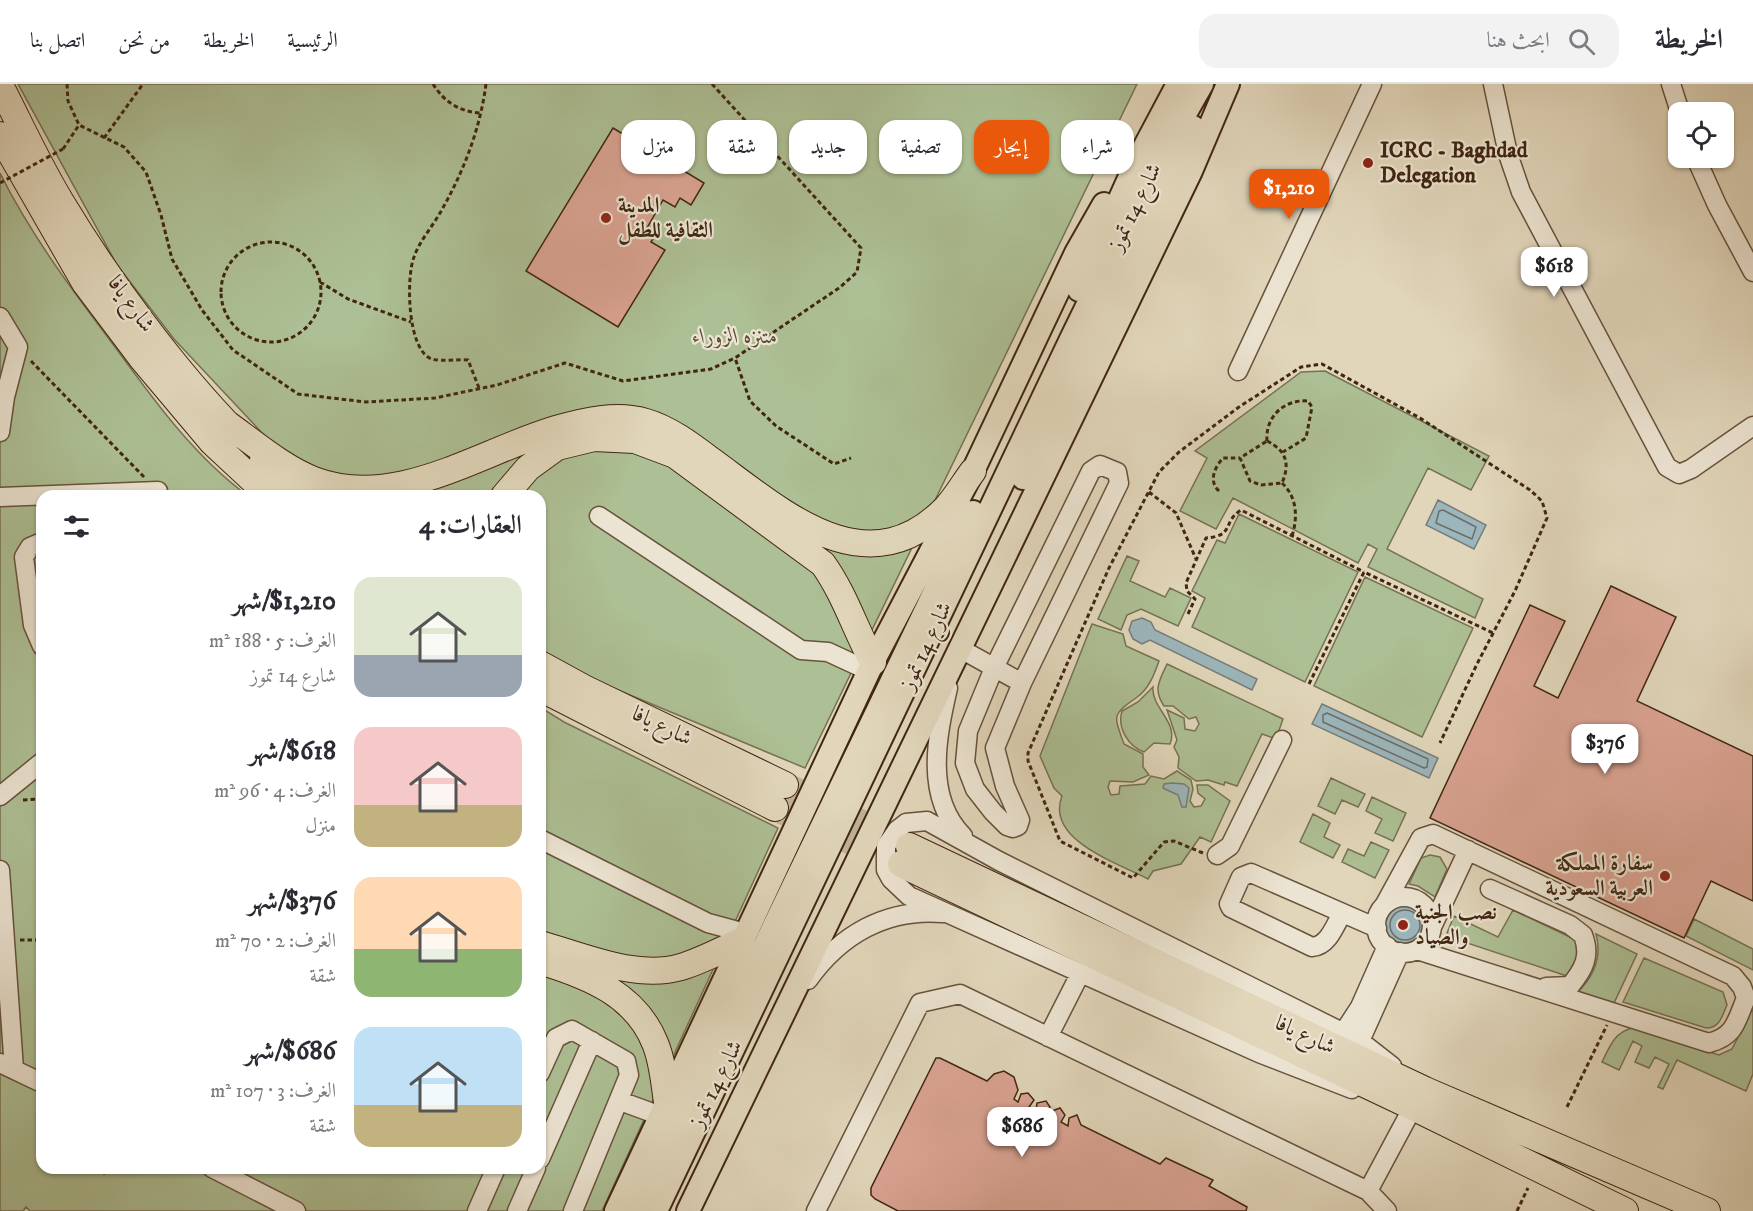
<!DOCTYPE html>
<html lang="ar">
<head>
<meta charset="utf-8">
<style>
	body { margin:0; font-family:"IM FELL DW Pica",Amiri,serif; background:#f2f2f3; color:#2b2b33; direction:rtl; height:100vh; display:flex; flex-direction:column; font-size:22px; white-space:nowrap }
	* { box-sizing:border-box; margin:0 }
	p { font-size:20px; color:#7c7c81 }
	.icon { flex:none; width:33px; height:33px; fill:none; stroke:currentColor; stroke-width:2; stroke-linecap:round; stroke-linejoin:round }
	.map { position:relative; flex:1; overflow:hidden; direction:ltr }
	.panel { position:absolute; left:36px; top:406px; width:510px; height:684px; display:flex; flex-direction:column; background:#fff; border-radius:18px; box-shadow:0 2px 4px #0004; direction:rtl }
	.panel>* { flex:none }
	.guide { position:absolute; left:564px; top:36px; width:570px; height:54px; direction:rtl; display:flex; gap:12px }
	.fabs { position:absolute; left:1668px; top:18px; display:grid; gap:12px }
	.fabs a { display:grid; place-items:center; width:66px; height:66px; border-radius:12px; background:#fff; box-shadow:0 2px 4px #0004; font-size:30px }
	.price { position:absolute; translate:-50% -51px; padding:0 14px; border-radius:12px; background:#fff; color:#222; font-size:20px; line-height:39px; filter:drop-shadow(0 2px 3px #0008) }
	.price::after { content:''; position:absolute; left:50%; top:36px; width:18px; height:14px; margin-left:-9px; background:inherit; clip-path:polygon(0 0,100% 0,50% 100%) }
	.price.on { background:#ea580c; color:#fff }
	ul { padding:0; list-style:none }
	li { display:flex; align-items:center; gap:18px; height:150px; padding:0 24px }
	li span { display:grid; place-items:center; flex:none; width:168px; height:120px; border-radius:18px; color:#555 }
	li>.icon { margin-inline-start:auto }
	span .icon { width:72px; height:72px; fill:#fffc; stroke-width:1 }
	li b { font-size:26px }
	h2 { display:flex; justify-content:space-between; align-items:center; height:72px; padding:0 24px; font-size:26px }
	.chip { padding:0 21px; border-radius:18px; background:#fff; box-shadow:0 2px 4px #0004; font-size:21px; line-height:54px }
	.chip.on { background:#ea580c; color:#fff }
	header { display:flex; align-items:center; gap:36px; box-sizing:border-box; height:84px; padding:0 30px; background:#fff; border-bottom:2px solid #e1e1e2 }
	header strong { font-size:28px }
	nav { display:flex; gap:33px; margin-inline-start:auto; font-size:21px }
	.search { width:420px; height:54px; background:#f2f2f3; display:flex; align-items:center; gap:15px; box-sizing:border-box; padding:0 21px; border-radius:18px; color:#7c7c81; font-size:22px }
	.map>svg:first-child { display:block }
	.green { fill:#adbf94; stroke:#767253; stroke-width:1.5 }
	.water { fill:#9bb6bc; stroke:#777c78; stroke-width:1.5 }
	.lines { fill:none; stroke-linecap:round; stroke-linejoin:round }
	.shore { stroke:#6e6e67; stroke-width:1.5 }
	.building { fill:#daa392; stroke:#402612; stroke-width:1.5 }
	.highway-tunnel { stroke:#c1b398; stroke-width:26; stroke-dasharray:26 13; stroke-linecap:butt }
	.minor-casing { stroke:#68523c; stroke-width:21 }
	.major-casing { stroke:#402612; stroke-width:26 }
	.highway-casing { stroke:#402612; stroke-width:28 }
	.path { stroke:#402612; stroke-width:3; stroke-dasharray:4.5 3; stroke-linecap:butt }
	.minor { stroke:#ece4d2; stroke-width:18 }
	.major { stroke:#e1d6ba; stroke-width:22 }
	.highway { stroke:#e1d6ba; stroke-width:26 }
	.path-bridge { stroke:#402612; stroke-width:3; stroke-dasharray:4.5 3; stroke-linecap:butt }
	.poi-dot { fill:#8f2418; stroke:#ece4d2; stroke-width:2 }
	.labels { text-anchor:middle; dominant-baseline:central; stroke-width:4.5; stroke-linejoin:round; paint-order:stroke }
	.poi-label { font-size:22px; font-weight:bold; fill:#402612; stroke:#ece4d2; text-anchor:start }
	.street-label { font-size:22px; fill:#402612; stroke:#ece4d2 }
	.park-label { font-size:22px; font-style:italic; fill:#5b4c32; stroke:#ece4d2 }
</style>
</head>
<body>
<header>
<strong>الخريطة</strong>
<div class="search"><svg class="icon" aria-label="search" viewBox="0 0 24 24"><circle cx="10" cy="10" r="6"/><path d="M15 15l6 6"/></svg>ابحث هنا</div>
<nav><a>الرئيسية</a><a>الخريطة</a><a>من نحن</a><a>اتصل بنا</a></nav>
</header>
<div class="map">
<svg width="1753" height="1127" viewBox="0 0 1753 1127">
	<rect width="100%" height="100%" fill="#e1d6ba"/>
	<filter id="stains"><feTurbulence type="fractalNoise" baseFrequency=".00333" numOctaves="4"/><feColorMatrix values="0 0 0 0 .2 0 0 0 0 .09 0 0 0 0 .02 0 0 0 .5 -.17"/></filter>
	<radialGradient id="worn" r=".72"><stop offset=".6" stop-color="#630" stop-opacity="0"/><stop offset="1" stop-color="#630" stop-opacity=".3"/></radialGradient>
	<path class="green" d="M18 0H1137L805 684 582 591 540 565V412H326L310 400 174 255 117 181Z
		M0 89C32 153 75 210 118 267 156 319 196 374 248 412H42V1084H540V623L564 638 778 744 602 1127H30L26 1123 23 1127H0Z
		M1325 287 1489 372 1471 406 1428 384 1387 465 1483 515 1475 534 1368 483 1377 465 1368 460 1358 479 1233 414 1216 445 1180 427 1207 374 1195 367 1301 288Z
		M1239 430 1358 488 1305 598 1192 543 1205 514 1192 507 1217 456 1225 459Z
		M1127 472 1139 477 1130 497 1165 513 1170 504 1191 514 1178 542 1141 525 1127 531 1121 546 1098 535Z
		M1365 493 1473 544 1422 653 1314 602Z
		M1092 540 1123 550 1126 562 1159 577C1154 591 1149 605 1136 614 1111 631 1114 632 1124 660L1143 670V683L1149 691 1133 698 1110 697 1108 703 1111 711 1119 710 1120 702 1145 700 1151 692 1164 695 1177 687 1191 696 1193 705 1190 717 1194 723 1201 722 1205 715 1198 709 1197 701H1208L1230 717 1211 758 1200 753 1181 780 1153 787 1148 795C1118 779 1045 756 1062 712L1054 704 1040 672Z
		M1167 580 1283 635 1276 655 1262 650 1237 702 1225 698 1224 701 1208 696 1196 697 1178 684 1179 673 1174 663 1177 656 1167 626 1184 634 1185 645 1195 647 1199 640 1196 633 1189 635 1173 622H1164C1153 606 1159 597 1167 580Z
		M1153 603C1151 624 1179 638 1170 660L1154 659 1144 668C1128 662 1117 644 1122 627L1138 618Z
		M1331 694 1365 710 1358 723 1342 716 1335 730 1318 722Z
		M1372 713 1406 729 1393 757 1375 749 1382 735 1366 727Z
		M1313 730 1330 739 1324 753 1340 761 1333 774 1300 758Z
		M1371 758 1389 766 1375 794 1342 778 1348 765 1364 772Z
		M1430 771 1440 773 1447 785 1435 813 1418 802 1409 800 1421 774Z
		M1513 826 1574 855C1583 868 1574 879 1567 892L1449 853 1447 849 1454 832 1498 853Z
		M1694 835 1753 865V886L1686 852Z
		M1596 850 1637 870 1614 919 1578 908C1594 892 1602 872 1596 850Z
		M1644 874 1723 908 1727 921C1722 932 1720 944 1706 944L1623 918Z
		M1753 924V990L1746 1007 1677 976 1663 1005 1658 1003 1669 980 1655 973 1649 984 1635 978 1642 962 1633 957 1619 986 1602 978C1610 962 1614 949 1632 944L1719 971 1732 965Z"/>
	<path class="water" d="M1438 416 1486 441 1474 465 1426 441Z
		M1142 534 1151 538 1155 546 1257 595 1252 606 1150 556 1142 560 1133 555 1129 546 1132 537Z
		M1322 620 1438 674 1429 694 1312 640Z
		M1172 699 1184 700 1189 704 1186 723H1182L1178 711 1163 704 1164 700Z
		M1384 841a21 21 0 1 1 42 0a21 21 0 1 1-42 0Z"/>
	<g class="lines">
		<path class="shore" d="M1443 426 1476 443 1472 455 1436 439 1439 427Z
			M1327 629 1428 675 1427 683 1424 684 1323 638V631Z
			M1390 841a15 15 0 1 1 30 0a15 15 0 1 1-30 0Z"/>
	</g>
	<path class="building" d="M613 44 704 99 691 121 680 114 675 123 663 116 647 144 656 150 651 158 665 166 618 243 526 187Z
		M1611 502 1676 533 1637 617 1753 672V817L1711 797 1684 854 1430 734 1530 521 1565 537 1534 602 1558 614Z
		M936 974H940L987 997 994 990 1004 987 1014 993 1018 1006 1014 1015 1018 1018 1021 1010 1028 1009 1034 1016 1029 1023 1036 1026 1037 1019 1046 1017 1050 1023 1046 1031 1052 1035V1027L1060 1024 1065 1031 1061 1038 1068 1042 1069 1034 1077 1031 1081 1041 1160 1080 1166 1074 1213 1096 1209 1102 1247 1123 1246 1127H898L875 1115 871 1111V1104Z"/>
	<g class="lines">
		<path class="highway-tunnel" d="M785 701 893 754
			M775 724 901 780"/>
		<g class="minor-casing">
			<path id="minor" d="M1493 0 1508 70 1521 108 1667 383 1679 390 1691 385 1753 342
				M1671 0 1680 28
				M1696 74 1717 121 1753 188
				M0 233 18 263 5 313 0 348
				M1238 287 1372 0
				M0 413 158 407
				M599 432 801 566 828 568 869 587
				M42 458 30 463 24 473 33 541 42 562
				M959 564 1022 599 995 664 1005 702 1020 736 1018 742 1013 744 1007 742 993 728 975 705 965 679 968 647 994 584 1091 387 1100 381 1117 388 1119 399 1022 599
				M948 604C937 652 924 713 963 752
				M0 712 42 678
				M540 755 708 839 745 849
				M1217 771 1230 762 1282 656
				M0 786 14 985
				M1490 805 1570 841 1583 851C1591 872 1584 885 1570 902L1546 903
				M1376 841a28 28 0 1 1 56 0a28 28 0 1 1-56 0Z
				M1385 820 1421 754 1433 750 1733 892 1742 903 1746 914C1736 938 1735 952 1709 959L1417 866
				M1342 829C1335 842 1328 862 1312 863L1231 824 1229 820 1241 793 1251 789 1377 844
				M1432 843 1468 766
				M808 896C840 851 886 824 943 829
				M1343 949 1360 923 1387 862
				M1048 953 1081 888
				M1360 957 1400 868
				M0 979 42 999
				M540 989 556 954 572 946 626 977 629 991 573 1127
				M1352 1005 1259 969 909 812 891 795 886 786V762L897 746 906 739 927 737 999 777 1360 957 1392 982
				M620 1017 661 1032
				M540 1075 592 957
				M212 1084 296 1127
				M477 1127 496 1084
				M517 1127 536 1084
				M816 1127 920 919 960 910 1368 1107
				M1387 1127 1368 1107 1413 1023 1402 1020"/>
		</g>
		<g class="major-casing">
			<path id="major" d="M1079 206 1136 79 1178 0
				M1023 394 1193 43
				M616 1127 873 578 973 387 1076 169 1104 120
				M637 1127 973 428
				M656 1127 1072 253 1157 79 1202 0
				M688 1127 1191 87 1228 0"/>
		</g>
		<g class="highway-casing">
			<path id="highway" d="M0 1C20 40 38 80 61 118 108 196 173 285 237 350
				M0 51 85 199 143 276 212 358 270 412
				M226 339C254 359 283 384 314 396 396 427 479 368 556 345 584 337 617 329 646 338 670 345 692 362 712 377 781 427 866 506 946 424 956 413 964 399 973 387
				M263 376 298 412
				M504 412 528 384 557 363 594 354 635 356 675 371 823 480C845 511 855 545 873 578
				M540 580 584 604 785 701
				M540 604 775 724
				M909 762 1425 1006 1707 1127
				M901 780 1413 1023 1625 1127
				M540 860C583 872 636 896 681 883 701 877 722 866 741 857
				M543 878C589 892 636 911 655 959 663 978 664 999 667 1018"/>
		</g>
		<path class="path" d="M67 0 68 17 79 41 124 63 146 88 161 131 172 175 202 226 233 266 298 310 366 318 435 314 497 301 565 279 623 297 711 285 735 274
			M433 0C444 18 460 28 481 29
			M712 0 861 164 857 188 839 204 735 274 750 317 776 342 834 380 851 374
			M104 54 143 0
			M63 65 79 41
			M221 208a50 50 0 1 1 100 0a50 50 0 1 1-100 0Z
			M320 198 348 215 411 238
			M31 277 144 393
			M479 304 468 276C458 275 442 278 432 275 407 267 406 193 414 173 419 158 432 143 440 129 463 89 480 46 486 0
			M1267 357C1287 367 1290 380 1282 399L1261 401 1250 397 1240 374Z
			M1267 357C1265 333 1284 315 1308 317L1312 323 1306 354 1283 368
			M1282 399C1297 413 1298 433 1292 452
			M1219 407C1208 397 1215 383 1223 374H1240
			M1149 408 1176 429 1196 475
			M1188 530 1195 515 1187 507 1186 499 1206 454C1235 452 1222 438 1241 426L1364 488
			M1309 600 1364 488 1493 549
			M23 716 42 715
			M1203 769 1174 757 1164 758 1133 794 1060 757 1028 677V669L1109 484 1159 388 1179 368 1239 323 1301 283 1322 280 1420 334 1530 406 1542 417 1547 434 1515 507 1477 580 1440 659
			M20 856H42
			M1567 1023 1607 941
			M103 1090 109 1084
			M1517 1127 1528 1104"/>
		<use href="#minor" class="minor"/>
		<use href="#major" class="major"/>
		<use href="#highway" class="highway"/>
		<path class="path-bridge" d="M0 99 63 65"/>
	</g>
	<g class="poi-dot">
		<circle cx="1368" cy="79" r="6"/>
		<circle cx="606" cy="134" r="6"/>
		<circle cx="1665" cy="792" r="6"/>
		<circle cx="1403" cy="841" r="6"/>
	</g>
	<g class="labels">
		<g class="poi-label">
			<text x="1380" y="66">ICRC - Baghdad<tspan x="1380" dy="25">Delegation</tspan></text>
			<text x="618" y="121">المدينة<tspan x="618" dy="25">الثقافية للطفل</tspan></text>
			<text x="1653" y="779" text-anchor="end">سفارة المملكة<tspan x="1653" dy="25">العربية السعودية</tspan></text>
			<text x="1415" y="828">نصب الجنية<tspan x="1415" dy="25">والصياد</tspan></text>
		</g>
		<g class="street-label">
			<text transform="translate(1135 123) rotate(-64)">شارع 14 تموز</text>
			<text transform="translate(131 220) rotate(54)">شارع يافا</text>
			<text transform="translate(926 562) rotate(-65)">شارع 14 تموز</text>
			<text transform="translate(662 642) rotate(26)">شارع يافا</text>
			<text transform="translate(1305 951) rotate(25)">شارع يافا</text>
			<text transform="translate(716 1000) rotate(-64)">شارع 14 تموز</text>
		</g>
		<g class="park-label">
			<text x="735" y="252">متنزه الزوراء</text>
		</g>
	</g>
	<rect width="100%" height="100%" filter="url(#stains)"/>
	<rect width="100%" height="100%" fill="url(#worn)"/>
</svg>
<div class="fabs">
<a><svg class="icon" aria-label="locate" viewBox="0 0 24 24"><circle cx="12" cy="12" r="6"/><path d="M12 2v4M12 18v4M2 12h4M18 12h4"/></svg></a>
</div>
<b class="price on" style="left:1289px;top:136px">$1,210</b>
<b class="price" style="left:1554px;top:214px">$618</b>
<b class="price" style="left:1605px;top:691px">$376</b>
<b class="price" style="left:1022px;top:1074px">$686</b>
<div class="guide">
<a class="chip">شراء</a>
<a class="chip on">إيجار</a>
<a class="chip">تصفية</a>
<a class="chip">جديد</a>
<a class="chip">شقة</a>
<a class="chip">منزل</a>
</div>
<section class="panel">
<h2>العقارات: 4<svg class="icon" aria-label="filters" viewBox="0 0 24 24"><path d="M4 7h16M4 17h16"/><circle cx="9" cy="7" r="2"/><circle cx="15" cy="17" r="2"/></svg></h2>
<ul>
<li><span style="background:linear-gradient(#dfe7d0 65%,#9aa5b1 0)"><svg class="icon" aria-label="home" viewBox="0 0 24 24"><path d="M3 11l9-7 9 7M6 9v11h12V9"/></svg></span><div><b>$1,210/شهر</b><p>الغرف: 5 · 188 m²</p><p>شارع 14 تموز</p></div></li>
<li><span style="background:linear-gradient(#f6c9c9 65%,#c2b280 0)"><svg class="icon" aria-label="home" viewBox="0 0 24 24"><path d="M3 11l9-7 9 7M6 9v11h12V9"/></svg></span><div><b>$618/شهر</b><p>الغرف: 4 · 96 m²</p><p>منزل</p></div></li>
<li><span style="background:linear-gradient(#ffd9b3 60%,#8fb573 0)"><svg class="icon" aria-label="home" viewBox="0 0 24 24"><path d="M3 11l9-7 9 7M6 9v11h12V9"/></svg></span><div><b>$376/شهر</b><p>الغرف: 2 · 70 m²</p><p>شقة</p></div></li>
<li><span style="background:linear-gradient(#bfe0f5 65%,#c2b280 0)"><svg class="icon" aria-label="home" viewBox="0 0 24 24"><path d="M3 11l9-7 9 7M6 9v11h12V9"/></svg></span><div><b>$686/شهر</b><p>الغرف: 3 · 107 m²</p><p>شقة</p></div></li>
</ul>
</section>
</div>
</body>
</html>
